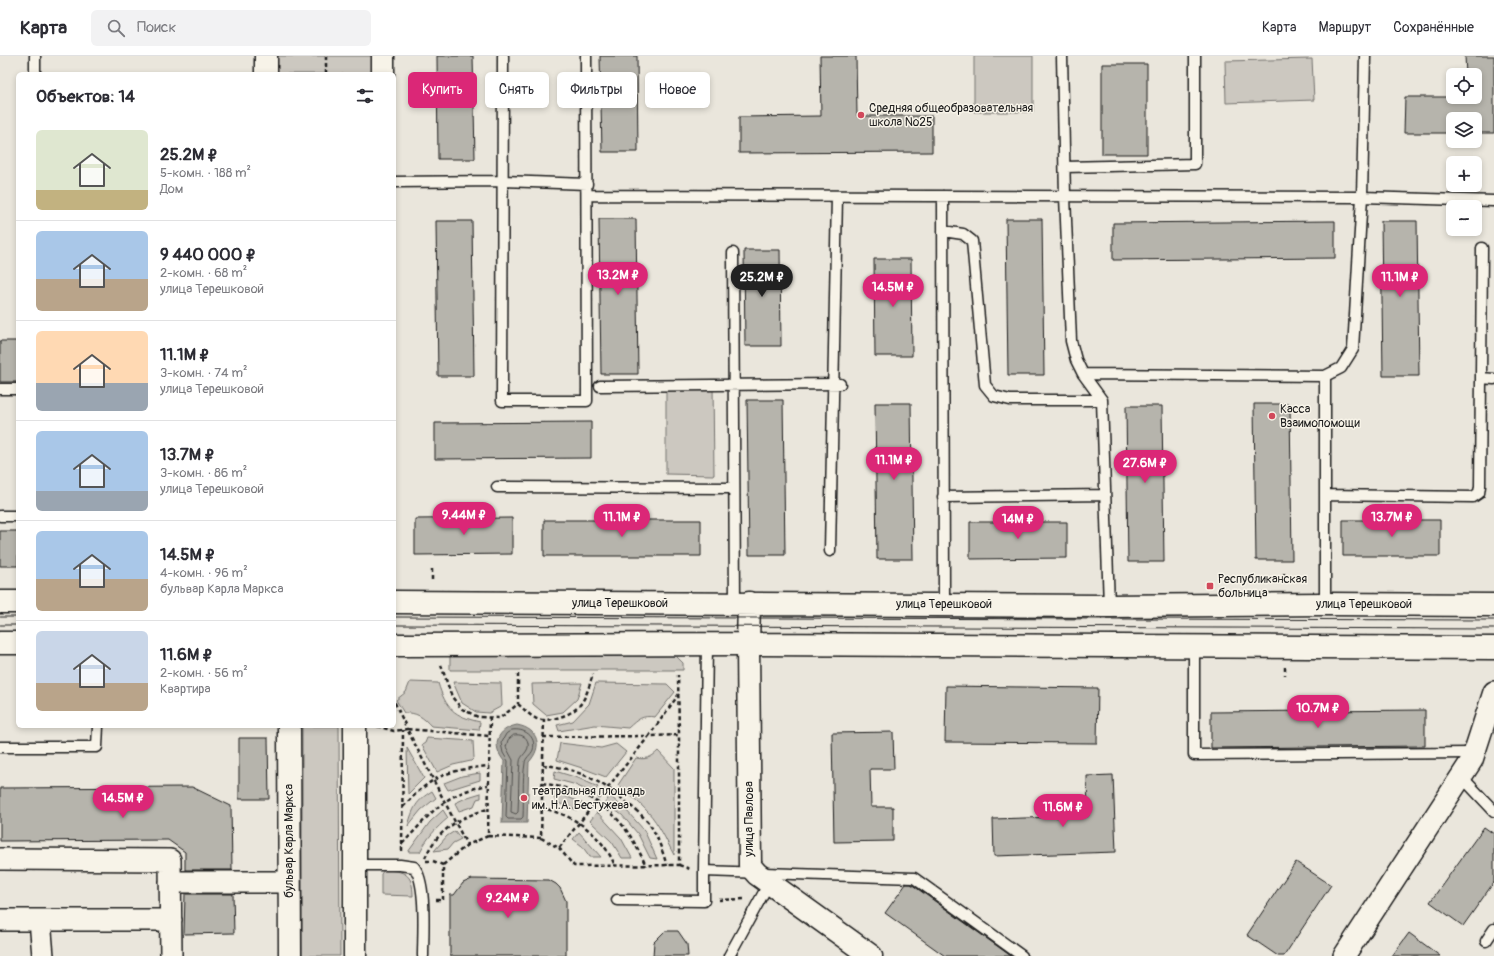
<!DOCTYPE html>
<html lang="ru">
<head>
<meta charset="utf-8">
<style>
	body { margin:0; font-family:Pangolin,sans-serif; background:#f2f2f3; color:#2b2b33; height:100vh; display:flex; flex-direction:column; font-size:15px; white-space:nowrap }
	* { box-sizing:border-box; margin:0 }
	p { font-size:13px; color:#7c7c81 }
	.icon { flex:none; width:22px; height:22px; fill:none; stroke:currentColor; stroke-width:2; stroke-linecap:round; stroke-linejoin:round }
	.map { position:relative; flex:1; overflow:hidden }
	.details { position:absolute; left:16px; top:16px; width:380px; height:656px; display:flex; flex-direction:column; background:#fff; border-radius:6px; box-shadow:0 2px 6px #0003 }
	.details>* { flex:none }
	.hud { position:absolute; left:408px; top:16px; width:380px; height:36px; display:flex; gap:8px }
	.fabs { position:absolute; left:1446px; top:12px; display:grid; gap:8px }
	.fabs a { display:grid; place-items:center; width:36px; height:36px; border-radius:6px; background:#fff; box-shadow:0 2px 6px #0003; font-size:20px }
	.price { position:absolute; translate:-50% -34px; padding:0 9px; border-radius:14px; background:#db2777; color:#fff; font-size:13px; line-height:26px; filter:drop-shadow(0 1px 2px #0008) }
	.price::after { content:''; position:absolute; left:50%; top:24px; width:12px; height:9px; margin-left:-6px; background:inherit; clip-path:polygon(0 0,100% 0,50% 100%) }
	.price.on { background:#222; color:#fff }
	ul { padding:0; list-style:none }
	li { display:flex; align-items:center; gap:12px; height:100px; padding:0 20px }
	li+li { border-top:1px solid #e1e1e2 }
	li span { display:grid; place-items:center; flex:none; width:112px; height:80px; border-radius:6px; color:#555 }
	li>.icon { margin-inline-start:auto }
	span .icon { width:48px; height:48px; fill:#fffc; stroke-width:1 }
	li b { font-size:17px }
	h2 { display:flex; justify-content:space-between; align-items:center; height:48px; padding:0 20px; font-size:17px }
	.pill { padding:0 14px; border-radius:6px; background:#fff; box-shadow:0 2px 6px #0003; font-size:14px; line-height:36px }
	.pill.on { background:#db2777; color:#fff }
	header { display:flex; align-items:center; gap:24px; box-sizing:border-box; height:56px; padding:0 20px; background:#fff; border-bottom:1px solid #e1e1e2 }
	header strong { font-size:19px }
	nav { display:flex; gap:22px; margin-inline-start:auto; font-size:14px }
	.search { width:280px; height:36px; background:#f2f2f3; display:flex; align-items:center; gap:10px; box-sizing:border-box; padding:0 14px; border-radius:6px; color:#7c7c81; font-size:15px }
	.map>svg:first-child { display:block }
	.green { fill:#ccc8c0; stroke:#74726e }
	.water { fill:#a3a19a; stroke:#6d6c68 }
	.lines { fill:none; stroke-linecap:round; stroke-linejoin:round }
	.shore { stroke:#52514e; stroke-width:1 }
	.building { fill:#b6b4ac; stroke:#1c1c1c }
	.service-casing { stroke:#1c1c1c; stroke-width:13 }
	.minor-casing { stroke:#1c1c1c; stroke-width:24 }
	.tertiary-casing { stroke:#1c1c1c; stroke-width:25 }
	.primary-casing { stroke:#1c1c1c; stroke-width:25 }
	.path { stroke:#1c1c1c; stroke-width:2.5; stroke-dasharray:4 3; stroke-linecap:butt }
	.service { stroke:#f7f3e8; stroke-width:10 }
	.minor { stroke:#f7f3e8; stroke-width:21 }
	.tertiary { stroke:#f7f3e8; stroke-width:22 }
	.primary { stroke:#f7f3e8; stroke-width:22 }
	.tram { stroke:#1c1c1c; stroke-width:1 }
	.poi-dot { fill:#d1495b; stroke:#f7f3e8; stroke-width:1.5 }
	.labels { text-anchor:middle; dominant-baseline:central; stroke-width:3; stroke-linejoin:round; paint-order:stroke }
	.poi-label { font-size:12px; fill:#1c1c1c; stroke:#f7f3e8; text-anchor:start }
	.street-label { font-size:12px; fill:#1c1c1c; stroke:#f7f3e8 }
</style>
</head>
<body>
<header>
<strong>Карта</strong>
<div class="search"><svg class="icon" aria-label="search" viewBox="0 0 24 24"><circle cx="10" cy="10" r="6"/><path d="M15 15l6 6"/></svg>Поиск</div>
<nav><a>Карта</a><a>Маршрут</a><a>Сохранённые</a></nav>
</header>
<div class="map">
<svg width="1494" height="900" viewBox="0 0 1494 900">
	<rect width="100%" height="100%" fill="#eae6dc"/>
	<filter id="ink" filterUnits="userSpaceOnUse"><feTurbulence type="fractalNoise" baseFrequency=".025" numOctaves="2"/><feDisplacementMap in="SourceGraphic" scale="8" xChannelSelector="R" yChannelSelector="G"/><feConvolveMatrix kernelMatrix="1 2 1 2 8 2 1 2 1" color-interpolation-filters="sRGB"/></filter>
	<g filter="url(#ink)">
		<path class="green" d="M276 0H372V18H276Z
			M974 0H1033V56H974Z
			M1312 3 1314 44 1226 47 1225 5Z
			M666 330H713L714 419 666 418Z
			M450 598 675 599 683 607V614H450Z
			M410 626 438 627C446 653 454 660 480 666L479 674 431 670C423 661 416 656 404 657L396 644 406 636Z
			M453 626 501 627 502 650 489 657 476 656 462 647Z
			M582 627 577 643 563 656 546 659 533 648 532 628Z
			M596 627 667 628 675 636 655 661C642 659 638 663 628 672L595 669 559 675 557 669 573 665 589 648Z
			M302 670H339L340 900H302Z
			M427 682 473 685 474 702 471 705 453 709 437 716 422 689 425 687Z
			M560 687 601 692 616 688 626 696 606 721 582 712 557 704Z
			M407 692 424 722 408 738Z
			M658 695 674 712V799C666 784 659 768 648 756 639 746 628 737 618 729L636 702C645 704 651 702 658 695Z
			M555 715 578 722 598 731 593 737 573 728 554 723Z
			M480 717V724L448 734 444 727 462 720Z
			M432 735 436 742 421 754 408 770C413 752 416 745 432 735Z
			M553 735 582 747 577 754 558 747 553 741Z
			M481 737V742L477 743 474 750 459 755 455 747 468 741Z
			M610 740 626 754 644 774 657 803 650 802 638 778 622 759 605 747Z
			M443 754 448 762C436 772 427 782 420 796H408L430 766Z
			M597 756 621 782 632 802H622L612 786 590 765Z
			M455 775 461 783 453 787 448 793 434 795 447 780Z
			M579 776 601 801H590L582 790 573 783Z
			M384 814C404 815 413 817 413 840L381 839V818Z"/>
		<path class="water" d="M517 669C539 673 543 691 529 706L527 767H502L504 705C491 689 497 673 517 669Z"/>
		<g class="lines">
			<path class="shore" d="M512 674C524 672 537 680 533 694 531 699 525 702 525 707 522 725 524 744 523 761L521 763H508L506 761 508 705 503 697 501 687 506 678Z
				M514 679C520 678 527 680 528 687 530 696 520 699 520 706 518 723 519 740 518 756L516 758 511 756 513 704 506 691 508 684Z"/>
		</g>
		<path class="building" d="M437 0H473L475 103H438Z
			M600 0H637L638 96H602Z
			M820 0H856L857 60H932V96L739 97V61L821 60Z
			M1465 0H1494V77H1475V63H1453V77H1404L1405 41H1475V19H1466Z
			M1102 8H1147V98H1102Z
			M599 163H636L638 318H601Z
			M1006 163H1042L1044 319H1008Z
			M436 165H472L474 320H438Z
			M1335 165V202L1113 204V167Z
			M1381 165H1417L1419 320H1383Z
			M744 194H780L781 290H745Z
			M874 203H911L912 300H875Z
			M0 285H18V326H0Z
			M747 344H783L785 499H749Z
			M875 347H911L913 503H877Z
			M1254 348H1290L1292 504H1256Z
			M1126 350H1162L1164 506H1128Z
			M591 366V402L435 403V367Z
			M512 462V498L415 499V463Z
			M544 464H701V500H544Z
			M1343 464H1440V500H1343Z
			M970 466H1067V502L970 503Z
			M0 475H18V510H0Z
			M946 630 1098 632 1097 687 945 686Z
			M1425 654V690L1211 692V656Z
			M893 676 894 713H870L871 751H893V785L834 786 832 677Z
			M239 682H268L269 743H239Z
			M1113 719 1116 796 994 800 993 763 1088 760 1087 720Z
			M192 731 231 750 232 814H185V796L168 784 0 785V732Z
			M1484 771 1494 778V826L1463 870 1430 846Z
			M1296 806 1331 829 1284 900H1278L1247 879Z
			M472 823 549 824 556 828 560 832 566 845V900H450V839H454L463 827Z
			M906 828H911L1011 900H945L885 857Z
			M185 838H233L234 877 184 878Z
			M665 875H678L687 888 688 900H653L654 886Z
			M1409 877 1440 900H1392Z"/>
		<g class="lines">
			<g class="service-casing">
				<path id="service" d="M35 0V18
					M503 0 502 345H587L586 0
					M1062 0 1065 140 1071 285 1076 304 1083 318 1102 344 1109 550
					M1065 111 1195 108V0
					M394 126 502 125 587 128
					M587 139 1362 141 1494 145
					M943 140 944 548
					M943 175 963 178 972 185 985 329 994 340 1010 344H1102
					M733 197 735 547
					M1083 318 1325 320
					M1481 322 1482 192
					M600 330 840 328
					M0 333H18
					M497 431 734 432
					M1325 439 1473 441 1479 437 1480 430 1481 322 1494 323
					M943 441 1105 439
					M0 460H18
					M830 495 837 140
					M1325 548V320L1341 312 1353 293 1362 141 1365 0
					M707 588 704 815 914 822 1022 900
					M1194 590V699L1474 697
					M0 691H97L98 670
					M1461 720 1494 755
					M355 809H400L414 811C427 827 423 878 423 900
					M617 844 704 845V815
					M1486 885 1494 873
					M729 900 769 827"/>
			</g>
			<g class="minor-casing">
				<path id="minor" d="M0 803 170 804 171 900
					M170 826H289
					M0 864H171
					M40 864 43 900
					M1344 900 1472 704 1494 636"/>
			</g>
			<g class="tertiary-casing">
				<path id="tertiary" d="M266 0V18
					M383 18V0
					M748 588 750 810 757 818 871 900
					M289 670 290 900
					M355 900V670"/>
			</g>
			<g class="primary-casing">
				<path id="primary" d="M0 546H18
					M394 546 1109 550 1325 548 1494 549
					M0 587H18
					M748 588 749 547
					M394 589 748 588 1494 592"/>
			</g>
			<path class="path" d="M326 0V18
				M432 513V527
				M1284 517V528
				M441 609 452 641 462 653 478 661 500 662 518 648C524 653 529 659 535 662 539 665 549 664 553 663 582 656 585 644 593 618
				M1285 611V619
				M518 618V648
				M490 661 488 780 541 782 544 663
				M377 670 394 675 407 673 394 645
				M543 681 649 680 679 638
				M543 709C576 712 600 724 626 746 633 752 641 758 647 765 657 777 662 794 667 810
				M542 727C598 737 623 758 646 810
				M403 751C431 720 447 714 489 710
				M541 752C573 758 603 779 615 810
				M488 780 467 789 407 673 489 680
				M541 782 559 792 649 680 679 679 678 619
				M402 788C433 756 442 738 488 729
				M559 792 574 810 679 809V679
				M402 795 403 674
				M425 802C437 774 460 761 488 753
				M426 805H433L443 809
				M679 809 690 813
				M436 844H443V809L467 789
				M719 844 744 843"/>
			<use href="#service" class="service"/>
			<use href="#minor" class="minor"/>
			<use href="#tertiary" class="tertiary"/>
			<use href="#primary" class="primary"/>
			<path class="tram" d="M0 561H18
				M394 561 1494 564
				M0 569H18
				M394 569 1494 573"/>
		</g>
	</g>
	<g class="poi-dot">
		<circle cx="861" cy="59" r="4"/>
		<circle cx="1272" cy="360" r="4"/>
		<rect x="1206" y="526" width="8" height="8" rx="2"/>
		<circle cx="524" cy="742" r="4"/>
	</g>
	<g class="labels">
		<g class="poi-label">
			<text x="869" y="52">Средняя общеобразовательная<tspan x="869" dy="14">школа №25</tspan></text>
			<text x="1280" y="353">Касса<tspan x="1280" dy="14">Взаимопомощи</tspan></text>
			<text x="1218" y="523">Республиканская<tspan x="1218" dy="14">больница</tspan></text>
			<text x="532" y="735">театральная площадь<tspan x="532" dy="14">им. Н.А. Бестужева</tspan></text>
		</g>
		<g class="street-label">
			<text x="620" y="547">улица Терешковой</text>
			<text x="944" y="548">улица Терешковой</text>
			<text x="1364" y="548">улица Терешковой</text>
			<text transform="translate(749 763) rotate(-90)">улица Павлова</text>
			<text transform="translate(289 785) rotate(-90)">бульвар Карла Маркса</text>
		</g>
	</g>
</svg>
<div class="fabs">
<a><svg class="icon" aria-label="locate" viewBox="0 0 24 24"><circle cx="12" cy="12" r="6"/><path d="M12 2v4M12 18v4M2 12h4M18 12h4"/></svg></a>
<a><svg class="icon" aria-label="layers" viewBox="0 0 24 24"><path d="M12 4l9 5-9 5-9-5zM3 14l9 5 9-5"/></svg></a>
<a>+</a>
<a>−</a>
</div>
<b class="price" style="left:618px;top:240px">13.2M ₽</b>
<b class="price on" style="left:762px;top:242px">25.2M ₽</b>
<b class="price" style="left:1400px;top:242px">11.1M ₽</b>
<b class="price" style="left:893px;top:252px">14.5M ₽</b>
<b class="price" style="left:894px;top:425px">11.1M ₽</b>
<b class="price" style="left:1145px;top:428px">27.6M ₽</b>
<b class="price" style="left:464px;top:480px">9.44M ₽</b>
<b class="price" style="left:622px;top:482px">11.1M ₽</b>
<b class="price" style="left:1392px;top:482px">13.7M ₽</b>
<b class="price" style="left:1018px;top:484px">14M ₽</b>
<b class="price" style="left:1318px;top:673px">10.7M ₽</b>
<b class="price" style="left:123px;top:763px">14.5M ₽</b>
<b class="price" style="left:1063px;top:772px">11.6M ₽</b>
<b class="price" style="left:508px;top:863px">9.24M ₽</b>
<div class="hud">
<a class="pill on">Купить</a>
<a class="pill">Снять</a>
<a class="pill">Фильтры</a>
<a class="pill">Новое</a>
</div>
<section class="details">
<h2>Объектов: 14<svg class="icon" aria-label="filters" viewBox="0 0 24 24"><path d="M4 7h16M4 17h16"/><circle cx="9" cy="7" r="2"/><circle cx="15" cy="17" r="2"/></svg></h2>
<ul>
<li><span style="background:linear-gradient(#dfe7d0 75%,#c2b280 0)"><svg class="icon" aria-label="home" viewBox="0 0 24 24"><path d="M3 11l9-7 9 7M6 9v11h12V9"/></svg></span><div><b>25.2M ₽</b><p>5-комн. · 188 m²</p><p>Дом</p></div></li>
<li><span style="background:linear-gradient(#a9c7e8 60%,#b9a48a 0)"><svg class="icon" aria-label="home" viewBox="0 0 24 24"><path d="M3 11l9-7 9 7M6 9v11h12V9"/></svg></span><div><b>9 440 000 ₽</b><p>2-комн. · 68 m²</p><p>улица Терешковой</p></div></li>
<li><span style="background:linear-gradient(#ffd9b3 65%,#9aa5b1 0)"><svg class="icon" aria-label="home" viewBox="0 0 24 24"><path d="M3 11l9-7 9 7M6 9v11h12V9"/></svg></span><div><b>11.1M ₽</b><p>3-комн. · 74 m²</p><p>улица Терешковой</p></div></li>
<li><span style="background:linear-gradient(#a9c7e8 75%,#9aa5b1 0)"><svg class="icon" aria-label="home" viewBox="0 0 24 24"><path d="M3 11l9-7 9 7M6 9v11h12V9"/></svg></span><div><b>13.7M ₽</b><p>3-комн. · 86 m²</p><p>улица Терешковой</p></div></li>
<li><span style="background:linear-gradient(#a9c7e8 60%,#b9a48a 0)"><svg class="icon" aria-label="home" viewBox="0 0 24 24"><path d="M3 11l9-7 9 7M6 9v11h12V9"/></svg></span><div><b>14.5M ₽</b><p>4-комн. · 96 m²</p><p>бульвар Карла Маркса</p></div></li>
<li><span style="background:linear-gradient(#c9d6e8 65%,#b9a48a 0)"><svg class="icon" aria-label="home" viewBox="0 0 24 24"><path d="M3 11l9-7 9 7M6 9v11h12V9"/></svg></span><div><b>11.6M ₽</b><p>2-комн. · 56 m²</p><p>Квартира</p></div></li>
</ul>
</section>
</div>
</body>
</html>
